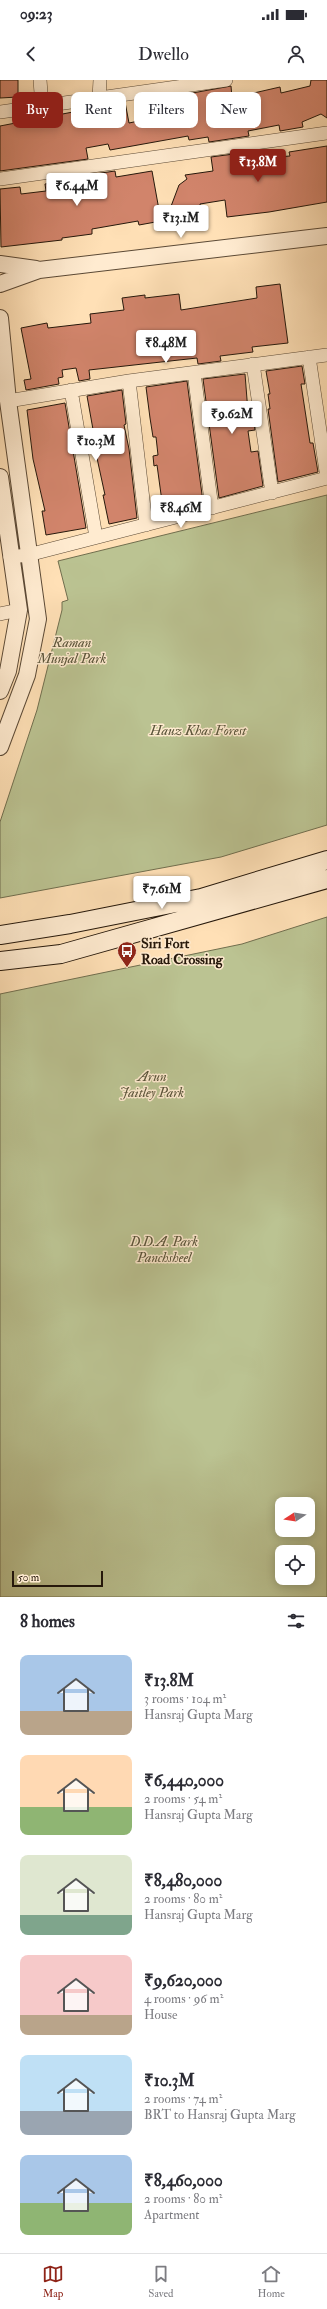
<!DOCTYPE html>
<html lang="en">
<head>
<meta charset="utf-8">
<style>
	body { margin:0; font-family:"IM FELL Double Pica",serif; background:#f7f7f7; color:#2b2b33; height:100vh; display:flex; flex-direction:column; font-size:15px; white-space:nowrap }
	* { box-sizing:border-box; margin:0 }
	p { font-size:13px; color:#7c7c81 }
	.icon { flex:none; width:22px; height:22px; fill:none; stroke:currentColor; stroke-width:2; stroke-linecap:round; stroke-linejoin:round }
	.map { position:relative; height:1517px; overflow:hidden }
	.panel { display:flex; flex-direction:column; background:#fff; flex:1 }
	.panel>* { flex:none }
	.banner { position:absolute; left:12px; top:12px; width:303px; height:36px; display:flex; gap:8px }
	.needle { width:26px; rotate:258deg }
	.fabs { position:absolute; left:275px; top:1417px; display:grid; gap:8px }
	.fabs a { display:grid; place-items:center; width:40px; height:40px; border-radius:8px; background:#fff; box-shadow:0 2px 10px #0003; font-size:20px }
	.scale { position:absolute; left:12px; bottom:10px; width:91px; box-sizing:border-box; padding-left:4px; border:2px solid #26180b; border-top:0; font-size:11px; line-height:14px; white-space:nowrap; color:#26180b; -webkit-text-stroke:3px #ffebd0; paint-order:stroke }
	.price { position:absolute; translate:-50% -34px; padding:0 9px; border-radius:4px; background:#fff; color:#222; font-size:13px; line-height:26px; filter:drop-shadow(0 1px 2px #0008) }
	.price::after { content:''; position:absolute; left:50%; top:24px; width:12px; height:9px; margin-left:-6px; background:inherit; clip-path:polygon(0 0,100% 0,50% 100%) }
	.price.current { background:#8f2418; color:#fff }
	ul { padding:0; list-style:none }
	li { display:flex; align-items:center; gap:12px; height:100px; padding:0 20px }
	li span { display:grid; place-items:center; flex:none; width:112px; height:80px; border-radius:8px; color:#555 }
	li>.icon { margin-inline-start:auto }
	span .icon { width:48px; height:48px; fill:#fffc; stroke-width:1 }
	li b { font-size:17px }
	h2 { display:flex; justify-content:space-between; align-items:center; height:48px; padding:0 20px; font-size:17px }
	.pill { padding:0 14px; border-radius:8px; background:#fff; box-shadow:0 2px 10px #0003; font-size:14px; line-height:36px }
	.pill.current { background:#8f2418; color:#fff }
	.status { display:flex; justify-content:space-between; align-items:center; height:28px; padding:0 20px; background:#fff; direction:ltr }
	.status svg { height:11px; fill:currentColor }
	header { display:flex; justify-content:space-between; align-items:center; height:52px; padding:0 20px; background:#fff; font-size:18px; font-weight:600 }
	.tabs { display:flex; justify-content:space-around; align-items:center; height:56px; border-top:1px solid #e1e1e2; background:#fff; font-size:11px; color:#7c7c81 }
	.tabs a { display:grid; justify-items:center; gap:2px }
	.tabs .current { color:#8f2418 }
	.map>svg:first-child { display:block }
	.green { fill:#bbc392; stroke:#706e4e; fill-rule:evenodd }
	.building { fill:#d1846b; stroke:#26180b }
	.lines { fill:none; stroke-linecap:round; stroke-linejoin:round }
	.minor-casing { stroke:#5c4a36; stroke-width:14 }
	.tertiary-casing { stroke:#5c4a36; stroke-width:18 }
	.secondary-casing { stroke:#26180b; stroke-width:20 }
	.minor { stroke:#ffebd0; stroke-width:13 }
	.tertiary { stroke:#ffebd0; stroke-width:16 }
	.secondary { stroke:#ffebd0; stroke-width:18 }
	.labels { text-anchor:middle; dominant-baseline:central; stroke-width:3; stroke-linejoin:round; paint-order:stroke }
	.park-label { font-size:14px; font-style:italic; fill:#5a543a; stroke:#ffebd0 }
	.poi-label { font-size:14px; font-weight:bold; fill:#26180b; stroke:#ffebd0; text-anchor:start }
</style>
</head>
<body>
<div class="status"><b>09:23</b><svg viewBox="0 0 49 12"><path d="M0 12V9h3v3zM5 12V6h3v6zM10 12V3h3v9zM15 12V0h3v12zM26 1h20v11H26zM47 4h2v5h-2z"/></svg></div>
<header><svg class="icon" aria-label="back" viewBox="0 0 24 24"><path d="M15 5l-7 7 7 7"/></svg>Dwello<svg class="icon" aria-label="person" viewBox="0 0 24 24"><circle cx="12" cy="8" r="4"/><path d="M4 21q1-7 8-7t8 7"/></svg></header>
<div class="map">
<svg width="327" height="1517" viewBox="0 0 327 1517">
	<rect width="100%" height="100%" fill="#ffe0b6"/>
	<filter id="stains"><feTurbulence type="fractalNoise" baseFrequency=".005" numOctaves="4"/><feColorMatrix values="0 0 0 0 .2 0 0 0 0 .09 0 0 0 0 .02 0 0 0 .5 -.17"/></filter>
	<radialGradient id="worn" r=".72"><stop offset=".6" stop-color="#630" stop-opacity="0"/><stop offset="1" stop-color="#630" stop-opacity=".3"/></radialGradient>
	<path class="green" d="M327 415V745L221 777 0 818V742L37 630 62 530V522L68 520 58 481Z
		M327 837V1517H0V914L242 864ZM282 1424H308V1450H282ZM282 1472H308V1498H282Z"/>
	<path class="building" d="M0 0H18V17L0 18Z
		M311 0H327V38L321 34 302 42 303 47 280 51 279 45 248 51 249 56 209 62 208 57 189 60 188 56 110 70 108 64 86 68 88 79 0 91V46L125 22 129 43 153 38 151 25 188 19 187 14 231 6 232 18 280 7 281 13 310 6Z
		M327 66V122L269 132 227 137 225 120 200 124 201 137 190 138V126L170 129 179 105 187 99 185 95 213 91 211 77 249 72 250 79 290 76 289 72Z
		M115 91 116 97 152 91 161 141 139 145 138 141 92 149V154L62 158V160L1 167 0 109 20 107 21 114 46 111 45 104 60 102V99Z
		M280 204 288 263 252 267 253 272 220 276 221 281 198 284 197 278 89 290 90 299 79 301 76 288 62 290 63 297 58 298 59 304 26 310 24 300 31 299 21 248 47 243 48 248 91 243 90 234 124 230 122 218 145 215V218L179 214 181 230 257 218 256 207Z
		M302 286 305 304H301L310 363H313L318 392 278 402 268 329H270L268 314H270L266 291Z
		M245 294 248 332 252 331 255 350 248 351 251 372 258 371 263 406 219 418 203 299Z
		M187 301 203 422 163 429 157 385 154 386 153 376 158 375 156 357H153L150 338 146 307Z
		M122 310 126 344 124 345 129 369 137 438 109 444 103 415H105L92 355H94L87 316Z
		M65 323 86 448 46 455 42 431H45L33 379 27 330Z"/>
	<g class="lines">
		<g class="minor-casing">
			<path id="minor" d="M40 0 42 26
				M99 18 100 0
				M0 32 226 0
				M0 99 327 53
				M309 277 327 398
				M253 284 272 413
				M194 293 212 428
				M129 301 146 445
				M71 310 96 457
				M8 321 129 301 327 275
				M10 477 28 475 327 398
				M0 534 19 530"/>
		</g>
		<g class="tertiary-casing">
			<path id="tertiary" d="M0 184 36 189
				M0 204 39 190 327 156
				M0 238 8 321 38 539 27 595 0 667
				M0 397 19 530 8 591 0 611"/>
		</g>
		<g class="secondary-casing">
			<path id="secondary" d="M0 855 70 844 201 818 327 780
				M0 881 61 874 327 799"/>
		</g>
		<use href="#minor" class="minor"/>
		<use href="#tertiary" class="tertiary"/>
		<use href="#secondary" class="secondary"/>
	</g>
	<defs>
		<g id="bus-pin" transform="scale(1)"><path d="M0 17L-7.5 6A9.5 9.5 0 1 1 7.5 6Z" fill="#8f2418" stroke="#ffebd0"/><path d="M-5-6H5V4H4V6H2V4H-2V6H-4V4H-5ZM-3.5-4V0h7V-4ZM-3.5 1.2v1.5H-2V1.2ZM2 1.2v1.5H3.5V1.2Z" fill="#fff"/></g>
	</defs>
	<g fill-rule="evenodd">
		<use href="#bus-pin" x="127" y="871"/>
	</g>
	<g class="labels">
		<g class="park-label">
			<text x="72" y="562">Raman<tspan x="72" dy="16">Munjal Park</tspan></text>
			<text x="198" y="650">Hauz Khas Forest</text>
			<text x="152" y="996">Arun<tspan x="152" dy="16">Jaitley Park</tspan></text>
			<text x="164" y="1161">D.D.A. Park<tspan x="164" dy="16">Panchsheel</tspan></text>
		</g>
		<g class="poi-label">
			<text x="141" y="863">Siri Fort<tspan x="141" dy="16">Road Crossing</tspan></text>
		</g>
	</g>
	<rect width="100%" height="100%" filter="url(#stains)"/>
	<rect width="100%" height="100%" fill="url(#worn)"/>
</svg>
<div class="fabs">
<a><svg class="needle" viewBox="-14 -14 28 28"><path d="M0-13l5 13h-10z" fill="#e53935"/><path d="M0 13l5-13h-10z" fill="#7c7c81"/></svg></a>
<a><svg class="icon" aria-label="locate" viewBox="0 0 24 24"><circle cx="12" cy="12" r="6"/><path d="M12 2v4M12 18v4M2 12h4M18 12h4"/></svg></a>
</div>
<div class="scale">50 m</div>
<b class="price current" style="left:258px;top:103px">₹13.8M</b>
<b class="price" style="left:77px;top:127px">₹6.44M</b>
<b class="price" style="left:181px;top:159px">₹13.1M</b>
<b class="price" style="left:166px;top:284px">₹8.48M</b>
<b class="price" style="left:232px;top:355px">₹9.62M</b>
<b class="price" style="left:96px;top:382px">₹10.3M</b>
<b class="price" style="left:181px;top:449px">₹8.46M</b>
<b class="price" style="left:162px;top:830px">₹7.61M</b>
<div class="banner">
<a class="pill current">Buy</a>
<a class="pill">Rent</a>
<a class="pill">Filters</a>
<a class="pill">New</a>
</div>
</div>
<section class="panel">
<h2>8 homes<svg class="icon" aria-label="filters" viewBox="0 0 24 24"><path d="M4 7h16M4 17h16"/><circle cx="9" cy="7" r="2"/><circle cx="15" cy="17" r="2"/></svg></h2>
<ul>
<li><span style="background:linear-gradient(#a9c7e8 70%,#b9a48a 0)"><svg class="icon" aria-label="home" viewBox="0 0 24 24"><path d="M3 11l9-7 9 7M6 9v11h12V9"/></svg></span><div><b>₹13.8M</b><p>3 rooms · 104 m²</p><p>Hansraj Gupta Marg</p></div></li>
<li><span style="background:linear-gradient(#ffd9b3 65%,#8fb573 0)"><svg class="icon" aria-label="home" viewBox="0 0 24 24"><path d="M3 11l9-7 9 7M6 9v11h12V9"/></svg></span><div><b>₹6,440,000</b><p>2 rooms · 54 m²</p><p>Hansraj Gupta Marg</p></div></li>
<li><span style="background:linear-gradient(#dfe7d0 75%,#7fa58c 0)"><svg class="icon" aria-label="home" viewBox="0 0 24 24"><path d="M3 11l9-7 9 7M6 9v11h12V9"/></svg></span><div><b>₹8,480,000</b><p>2 rooms · 80 m²</p><p>Hansraj Gupta Marg</p></div></li>
<li><span style="background:linear-gradient(#f6c9c9 75%,#b9a48a 0)"><svg class="icon" aria-label="home" viewBox="0 0 24 24"><path d="M3 11l9-7 9 7M6 9v11h12V9"/></svg></span><div><b>₹9,620,000</b><p>4 rooms · 96 m²</p><p>House</p></div></li>
<li><span style="background:linear-gradient(#bfe0f5 70%,#9aa5b1 0)"><svg class="icon" aria-label="home" viewBox="0 0 24 24"><path d="M3 11l9-7 9 7M6 9v11h12V9"/></svg></span><div><b>₹10.3M</b><p>2 rooms · 74 m²</p><p>BRT to Hansraj Gupta Marg</p></div></li>
<li><span style="background:linear-gradient(#a9c7e8 60%,#8fb573 0)"><svg class="icon" aria-label="home" viewBox="0 0 24 24"><path d="M3 11l9-7 9 7M6 9v11h12V9"/></svg></span><div><b>₹8,460,000</b><p>2 rooms · 80 m²</p><p>Apartment</p></div></li>
</ul>
</section>
<nav class="tabs">
<a class="current"><svg class="icon" aria-label="map" viewBox="0 0 24 24"><path d="M3 6l6-2 6 2 6-2v14l-6 2-6-2-6 2zM9 4v14M15 6v14"/></svg>Map</a>
<a><svg class="icon" aria-label="saved" viewBox="0 0 24 24"><path d="M7 4h10v16l-5-4-5 4z"/></svg>Saved</a>
<a><svg class="icon" aria-label="home" viewBox="0 0 24 24"><path d="M3 11l9-7 9 7M6 9v11h12V9"/></svg>Home</a>
</nav>
</body>
</html>
